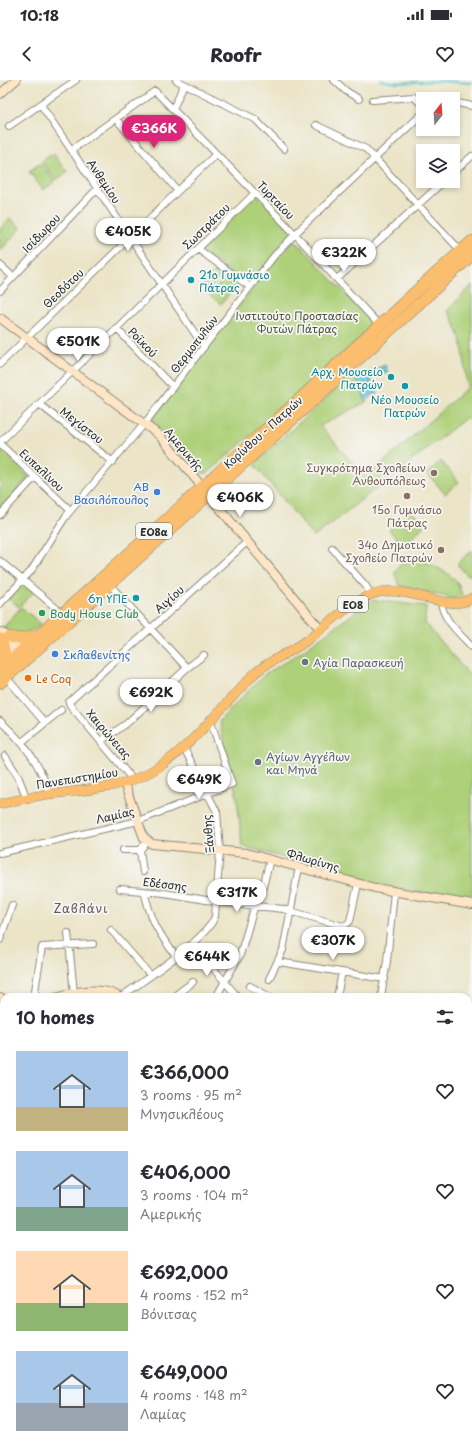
<!DOCTYPE html>
<html lang="en">
<head>
<meta charset="utf-8">
<style>
	body { margin:0; font-family:"Playpen Sans",sans-serif; background:#f7f7f7; color:#2b2b33; height:100vh; display:flex; flex-direction:column; font-size:15px; white-space:nowrap }
	* { box-sizing:border-box; margin:0 }
	p { font-size:13px; color:#7c7c81 }
	.icon { flex:none; width:22px; height:22px; fill:none; stroke:currentColor; stroke-width:2; stroke-linecap:round; stroke-linejoin:round }
	.map { position:relative; flex:1; overflow:hidden }
	.sheet { position:absolute; left:0px; top:913px; width:472px; height:456px; display:flex; flex-direction:column; background:#fff; border-radius:12px 12px 0 0; box-shadow:0 2px 6px #0003 }
	.sheet>* { flex:none }
	.needle { width:26px; rotate:17deg }
	.fabs { position:absolute; left:416px; top:12px; display:grid; gap:8px }
	.fabs a { display:grid; place-items:center; width:44px; height:44px; border-radius:0px; background:#fff; box-shadow:0 2px 6px #0003; font-size:20px }
	.price { position:absolute; translate:-50% -34px; padding:0 9px; border-radius:14px; background:#fff; color:#222; font-size:13px; line-height:26px; filter:drop-shadow(0 1px 2px #0008) }
	.price::after { content:''; position:absolute; left:50%; top:24px; width:12px; height:9px; margin-left:-6px; background:inherit; clip-path:polygon(0 0,100% 0,50% 100%) }
	.price.on { background:#db2777; color:#fff }
	ul { padding:0; list-style:none }
	li { display:flex; align-items:center; gap:12px; height:100px; padding:0 16px }
	li span { display:grid; place-items:center; flex:none; width:112px; height:80px; border-radius:0px; color:#555 }
	li>.icon { margin-inline-start:auto }
	span .icon { width:48px; height:48px; fill:#fffc; stroke-width:1 }
	li b { font-size:17px }
	h2 { display:flex; justify-content:space-between; align-items:center; height:48px; padding:0 16px; font-size:17px }
	.status { display:flex; justify-content:space-between; align-items:center; height:28px; padding:0 20px; background:#fff; direction:ltr }
	.status svg { height:11px; fill:currentColor }
	header { display:flex; justify-content:space-between; align-items:center; height:52px; padding:0 16px; background:#fff; font-size:18px; font-weight:800 }
	.map>svg:first-child { display:block }
	.green { fill:#aed079; stroke:#6c7e52 }
	.forest { fill:#8ab269; stroke:#5a6e4a }
	.water { fill:#5ac5d4; stroke:#427880 }
	.lines { fill:none; stroke-linecap:round; stroke-linejoin:round }
	.stream { stroke:#5ac5d4; stroke-width:2 }
	.street-casing { stroke:#8b8879; stroke-width:8 }
	.secondary-casing { stroke:#8b8879; stroke-width:10 }
	.primary-casing { stroke:#8b8879; stroke-width:10 }
	.highway-casing { stroke:#8b8879; stroke-width:12 }
	.street { stroke:#fff; stroke-width:6 }
	.secondary { stroke:#fde5c5; stroke-width:8 }
	.primary { stroke:#fabe6e; stroke-width:9 }
	.highway { stroke:#fabe6e; stroke-width:11 }
	.culture-dot { fill:#0f9aa8; stroke:#f6f6f2; stroke-width:1.5 }
	.education-dot { fill:#8d6e63; stroke:#f6f6f2; stroke-width:1.5 }
	.shop-dot { fill:#3f7fe0; stroke:#f6f6f2; stroke-width:1.5 }
	.leisure-dot { fill:#2e9e5b; stroke:#f6f6f2; stroke-width:1.5 }
	.worship-dot { fill:#6b7280; stroke:#f6f6f2; stroke-width:1.5 }
	.food-dot { fill:#e8710a; stroke:#f6f6f2; stroke-width:1.5 }
	.labels { text-anchor:middle; dominant-baseline:central; stroke-width:3.5; stroke-linejoin:round; paint-order:stroke }
	.shield { fill:#f6f6f2; stroke:#686867; stroke-width:1 }
	.shield-label { font-size:10px; font-weight:bold; fill:#2b2b2b }
	.street-label { font-size:11px; fill:#2b2b2b; stroke:#f6f6f2 }
	.culture-label { font-size:11px; fill:#0d838f; stroke:#f6f6f2; text-anchor:end }
	.park-label { font-size:11px; fill:#4c543e; stroke:#f6f6f2 }
	.education-label { font-size:11px; fill:#785e54; stroke:#f6f6f2; text-anchor:end }
	.shop-label { font-size:11px; fill:#366cbe; stroke:#f6f6f2; text-anchor:end }
	.leisure-label { font-size:11px; fill:#27864d; stroke:#f6f6f2; text-anchor:start }
	.worship-label { font-size:11px; fill:#5b616d; stroke:#f6f6f2; text-anchor:start }
	.food-label { font-size:11px; fill:#c56008; stroke:#f6f6f2; text-anchor:start }
	.neighbourhood-label { font-size:12px; letter-spacing:1px; fill:#6a5a62; stroke:#f6f6f2 }
</style>
</head>
<body>
<div class="status"><b>10:18</b><svg viewBox="0 0 49 12"><path d="M0 12V9h3v3zM5 12V6h3v6zM10 12V3h3v9zM15 12V0h3v12zM26 1h20v11H26zM47 4h2v5h-2z"/></svg></div>
<header><svg class="icon" aria-label="back" viewBox="0 0 24 24"><path d="M15 5l-7 7 7 7"/></svg>Roofr<svg class="icon" aria-label="heart" viewBox="0 0 24 24"><path d="M12 20l-8-8c-3-5 5-10 8-4 3-6 11-1 8 4z"/></svg></header>
<div class="map">
<svg width="472" height="1369" viewBox="0 0 472 1369">
	<rect width="100%" height="100%" fill="#f6f6f2"/>
	<filter id="ink" filterUnits="userSpaceOnUse"><feTurbulence type="fractalNoise" baseFrequency=".025" numOctaves="2"/><feDisplacementMap in="SourceGraphic" scale="8" xChannelSelector="R" yChannelSelector="G"/><feConvolveMatrix kernelMatrix="1 2 1 2 8 2 1 2 1" color-interpolation-filters="sRGB"/></filter>
	<filter id="wash" filterUnits="userSpaceOnUse"><feTurbulence type="fractalNoise" baseFrequency=".012" numOctaves="4" result="noise"/><feDisplacementMap in="SourceGraphic" scale="16" xChannelSelector="R" yChannelSelector="G"/><feGaussianBlur stdDeviation="0.9" result="paint"/><feColorMatrix in="noise" values="0 0 0 0 0 0 0 0 0 0 0 0 0 0 0 0 0 1.4 0 .05"/><feComposite in="paint" operator="in"/></filter>
	<g filter="url(#wash)">
		<rect width="100%" height="100%" fill="#ebe4c7"/>
		<path class="green" d="M54 73 67 92 56 100 42 81Z
			M41 83 55 102 43 110 29 91Z
			M255 113 295 154 250 207 198 169Z
			M10 138 21 148 0 171V149Z
			M295 160 375 245 208 393H201L153 342V338L275 180Z
			M215 190 221 195 209 210 203 205Z
			M224 198 235 207 221 224 210 216Z
			M472 205V344L466 338 314 457 254 384 356 291 365 294 356 298 362 306 361 309 366 322 320 346 366 398 468 307C463 278 465 257 447 231Z
			M0 368 29 397 0 429Z
			M441 381 459 402 445 414 427 393Z
			M411 430 424 446 403 465 389 450Z
			M472 470V493L468 496 457 484Z
			M407 477C416 476 452 493 457 502 459 506 461 512 462 516L454 519 399 505 394 492Z
			M23 502 35 511 19 527 8 518Z
			M372 520 426 526 425 543 472 598V820L388 807 242 766 237 717 219 641 264 595 298 574Z
			M21 527 41 544C29 555 17 556 2 549Z
			M468 924H472V961L468 962Z
			M0 1102 4 1105V1182L0 1179Z
			M468 1214 472 1220V1337L468 1341Z
			M0 1279 4 1282V1365H43L45 1369H0Z
			M89 1365H180L183 1369H92Z
			M250 1365H272L274 1367 272 1369H246Z
			M372 1365H457V1369H382Z"/>
		<path class="forest" d="M4 1207V1282L0 1279V1210Z
			M43 1365H89L92 1369H45Z"/>
		<path class="water" d="M385 285 388 292 377 293 371 300 372 307 378 313 376 316 374 314 366 322 361 309 362 306 358 304 356 298Z"/>
		<g class="lines">
			<path class="stream" d="M380 0 397 3 440 1 472 3"/>
		</g>
	</g>
	<g filter="url(#ink)">
		<g class="lines">
			<g class="street-casing">
				<path id="street" d="M176 0 255 39 284 69
					M334 0 346 11 359 19
					M373 20 414 17 423 26
					M453 22 472 26
					M41 25 204 267
					M173 29 184 4
					M116 39 178 111
					M316 45 366 69 461 171
					M9 46 76 0
					M71 70 155 11 295 154 379 245
					M453 93 472 76
					M198 169 250 207
					M0 185 13 197
					M337 199 444 101
					M0 211 97 109
					M116 248 173 307
					M0 284 216 74
					M39 324 113 382
					M0 362 255 113
					M0 364 70 430
					M0 435 35 397
					M332 468 366 506 371 515
					M0 481 62 533
					M109 504 187 588
					M441 521C442 539 460 554 472 567
					M0 524 31 491 66 436 145 343 274 176 303 146 423 33
					M6 597 45 643
					M0 641C23 661 41 684 49 714
					M101 661 126 644 187 588 204 575
					M22 662 61 630
					M5 676 18 696 27 719
					M133 700 70 625 69 622 247 462
					M123 770H140L147 762
					M140 770 143 792
					M0 773 138 741 232 704 210 639
					M263 807 270 779
					M120 809 164 813 218 822 283 829 343 846 347 844 350 841 358 804
					M144 811C151 840 158 853 176 876
					M111 850 150 895
					M68 853 74 913
					M0 860 12 825
					M192 864 238 917
					M279 882 385 899
					M269 899 283 870 299 787
					M250 906 270 917
					M34 917 42 867 93 864
					M121 917C142 901 209 858 215 836L220 770 217 732 184 668
					M173 917 193 902
					M216 917 240 875 255 825
					M337 917 342 892
					M381 917 387 881 394 812
					M468 1003 472 1005
					M468 1017 472 1024
					M468 1210 472 1215
					M468 1305 472 1309
					M370 1365 378 1369"/>
			</g>
			<g class="secondary-casing">
				<path id="secondary" d="M0 14 16 0
					M0 238 159 355 320 549
					M0 552 10 557 26 572
					M1 559 20 577
					M124 703 144 758 152 764 246 773 375 808 472 825
					M55 917C74 912 102 905 119 917
					M0 918 4 920"/>
			</g>
			<g class="primary-casing">
				<path id="primary" d="M0 724C17 720 34 716 50 714 84 710 120 709 150 692 189 671 221 627 253 595 268 580 289 574 306 561 327 545 345 527 370 515 404 500 447 535 472 518
					M0 1077 4 1079
					M0 1094 4 1097
					M190 1365 193 1369
					M204 1365 207 1369"/>
			</g>
			<g class="highway-casing">
				<path id="highway" d="M10 557 21 559 35 556
					M0 589 5 574 1 559
					M0 590 306 313 414 213 472 161
					M0 603 314 320 472 175"/>
			</g>
			<use href="#street" class="street"/>
			<use href="#secondary" class="secondary"/>
			<use href="#primary" class="primary"/>
			<use href="#highway" class="highway"/>
		</g>
	</g>
	<g class="culture-dot">
		<circle cx="191" cy="200" r="4"/>
		<circle cx="391" cy="297" r="4"/>
		<circle cx="405" cy="306" r="4"/>
		<circle cx="136" cy="518" r="4"/>
	</g>
	<g class="education-dot">
		<circle cx="434" cy="393" r="4"/>
		<circle cx="407" cy="416" r="4"/>
		<circle cx="441" cy="470" r="4"/>
	</g>
	<g class="shop-dot">
		<circle cx="157" cy="412" r="4"/>
		<circle cx="55" cy="574" r="4"/>
	</g>
	<circle class="leisure-dot" cx="42" cy="533" r="4"/>
	<g class="worship-dot">
		<circle cx="305" cy="582" r="4"/>
		<circle cx="258" cy="682" r="4"/>
	</g>
	<circle class="food-dot" cx="28" cy="598" r="4"/>
	<g class="labels">
		<g class="shield">
			<rect x="136" y="443" width="36" height="16" rx="3"/>
			<rect x="338" y="516" width="30" height="16" rx="3"/>
		</g>
		<g class="shield-label">
			<text x="154" y="451">ΕΟ8α</text>
			<text x="353" y="524">ΕΟ8</text>
		</g>
		<g class="street-label">
			<text transform="translate(104 101) rotate(56)">Ανθεμίου</text>
			<text transform="translate(276 120) rotate(46)">Τυρταίου</text>
			<text transform="translate(206 146) rotate(-44)">Σωστράτου</text>
			<text transform="translate(41 153) rotate(-46)">Ισίδωρου</text>
			<text transform="translate(63 208) rotate(-44)">Θεοδότου</text>
			<text transform="translate(143 262) rotate(46)">Ροϊκού</text>
			<text transform="translate(194 264) rotate(-52)">Θερμοπυλών</text>
			<text transform="translate(82 345) rotate(38)">Μεγίστου</text>
			<text transform="translate(263 352) rotate(-42)">Κορίνθου - Πατρών</text>
			<text transform="translate(184 369) rotate(50)">Αμερικής</text>
			<text transform="translate(42 390) rotate(43)">Ευπαλίνου</text>
			<text transform="translate(169 519) rotate(-42)">Αιγίου</text>
			<text transform="translate(109 654) rotate(49)">Χαιρώνειας</text>
			<text transform="translate(77 698) rotate(-9)">Πανεπιστημίου</text>
			<text transform="translate(115 735) rotate(-13)">Λαμίας</text>
			<text transform="translate(208 754) rotate(-95)">Ξάνθης</text>
			<text transform="translate(313 780) rotate(16)">Φλωρίνης</text>
			<text transform="translate(165 804) rotate(7)">Εδέσσης</text>
		</g>
		<g class="culture-label">
			<text x="199" y="194" text-anchor="start">21ο Γυμνάσιο<tspan x="199" dy="13">Πάτρας</tspan></text>
			<text x="383" y="291">Αρχ. Μουσείο<tspan x="383" dy="13">Πατρών</tspan></text>
			<text x="405" y="319" text-anchor="middle">Νέο Μουσείο<tspan x="405" dy="13">Πατρών</tspan></text>
			<text x="128" y="518">6η ΥΠΕ</text>
		</g>
		<g class="park-label">
			<text x="297" y="235">Ινστιτούτο Προστασίας<tspan x="297" dy="13">Φυτών Πάτρας</tspan></text>
		</g>
		<g class="education-label">
			<text x="426" y="387">Συγκρότημα Σχολείων<tspan x="426" dy="13">Ανθουπόλεως</tspan></text>
			<text x="407" y="429" text-anchor="middle">15ο Γυμνάσιο<tspan x="407" dy="13">Πάτρας</tspan></text>
			<text x="433" y="464">34ο Δημοτικό<tspan x="433" dy="13">Σχολείο Πατρών</tspan></text>
		</g>
		<g class="shop-label">
			<text x="149" y="406">ΑΒ<tspan x="149" dy="13">Βασιλόπουλος</tspan></text>
			<text x="63" y="574" text-anchor="start">Σκλαβενίτης</text>
		</g>
		<g class="leisure-label">
			<text x="50" y="533">Body House Club</text>
		</g>
		<g class="worship-label">
			<text x="313" y="582">Αγία Παρασκευή</text>
			<text x="266" y="676">Αγίων Αγγέλων<tspan x="266" dy="13">και Μηνά</tspan></text>
		</g>
		<g class="food-label">
			<text x="36" y="598">Le Coq</text>
		</g>
		<g class="neighbourhood-label">
			<text x="81" y="828">Ζαβλάνι</text>
		</g>
	</g>
</svg>
<div class="fabs">
<a><svg class="needle" viewBox="-14 -14 28 28"><path d="M0-13l5 13h-10z" fill="#e53935"/><path d="M0 13l5-13h-10z" fill="#7c7c81"/></svg></a>
<a><svg class="icon" aria-label="layers" viewBox="0 0 24 24"><path d="M12 4l9 5-9 5-9-5zM3 14l9 5 9-5"/></svg></a>
</div>
<b class="price on" style="left:154px;top:69px">€366K</b>
<b class="price" style="left:128px;top:172px">€405K</b>
<b class="price" style="left:344px;top:193px">€322K</b>
<b class="price" style="left:78px;top:282px">€501K</b>
<b class="price" style="left:240px;top:438px">€406K</b>
<b class="price" style="left:151px;top:633px">€692K</b>
<b class="price" style="left:199px;top:720px">€649K</b>
<b class="price" style="left:237px;top:833px">€317K</b>
<b class="price" style="left:333px;top:881px">€307K</b>
<b class="price" style="left:207px;top:897px">€644K</b>
<section class="sheet">
<h2>10 homes<svg class="icon" aria-label="filters" viewBox="0 0 24 24"><path d="M4 7h16M4 17h16"/><circle cx="9" cy="7" r="2"/><circle cx="15" cy="17" r="2"/></svg></h2>
<ul>
<li><span style="background:linear-gradient(#a9c7e8 70%,#c2b280 0)"><svg class="icon" aria-label="home" viewBox="0 0 24 24"><path d="M3 11l9-7 9 7M6 9v11h12V9"/></svg></span><div><b>€366,000</b><p>3 rooms · 95 m²</p><p>Μνησικλέους</p></div><svg class="icon" aria-label="heart" viewBox="0 0 24 24"><path d="M12 20l-8-8c-3-5 5-10 8-4 3-6 11-1 8 4z"/></svg></li>
<li><span style="background:linear-gradient(#a9c7e8 70%,#7fa58c 0)"><svg class="icon" aria-label="home" viewBox="0 0 24 24"><path d="M3 11l9-7 9 7M6 9v11h12V9"/></svg></span><div><b>€406,000</b><p>3 rooms · 104 m²</p><p>Αμερικής</p></div><svg class="icon" aria-label="heart" viewBox="0 0 24 24"><path d="M12 20l-8-8c-3-5 5-10 8-4 3-6 11-1 8 4z"/></svg></li>
<li><span style="background:linear-gradient(#ffd9b3 65%,#8fb573 0)"><svg class="icon" aria-label="home" viewBox="0 0 24 24"><path d="M3 11l9-7 9 7M6 9v11h12V9"/></svg></span><div><b>€692,000</b><p>4 rooms · 152 m²</p><p>Βόνιτσας</p></div><svg class="icon" aria-label="heart" viewBox="0 0 24 24"><path d="M12 20l-8-8c-3-5 5-10 8-4 3-6 11-1 8 4z"/></svg></li>
<li><span style="background:linear-gradient(#a9c7e8 65%,#9aa5b1 0)"><svg class="icon" aria-label="home" viewBox="0 0 24 24"><path d="M3 11l9-7 9 7M6 9v11h12V9"/></svg></span><div><b>€649,000</b><p>4 rooms · 148 m²</p><p>Λαμίας</p></div><svg class="icon" aria-label="heart" viewBox="0 0 24 24"><path d="M12 20l-8-8c-3-5 5-10 8-4 3-6 11-1 8 4z"/></svg></li>
</ul>
</section>
</div>
</body>
</html>
